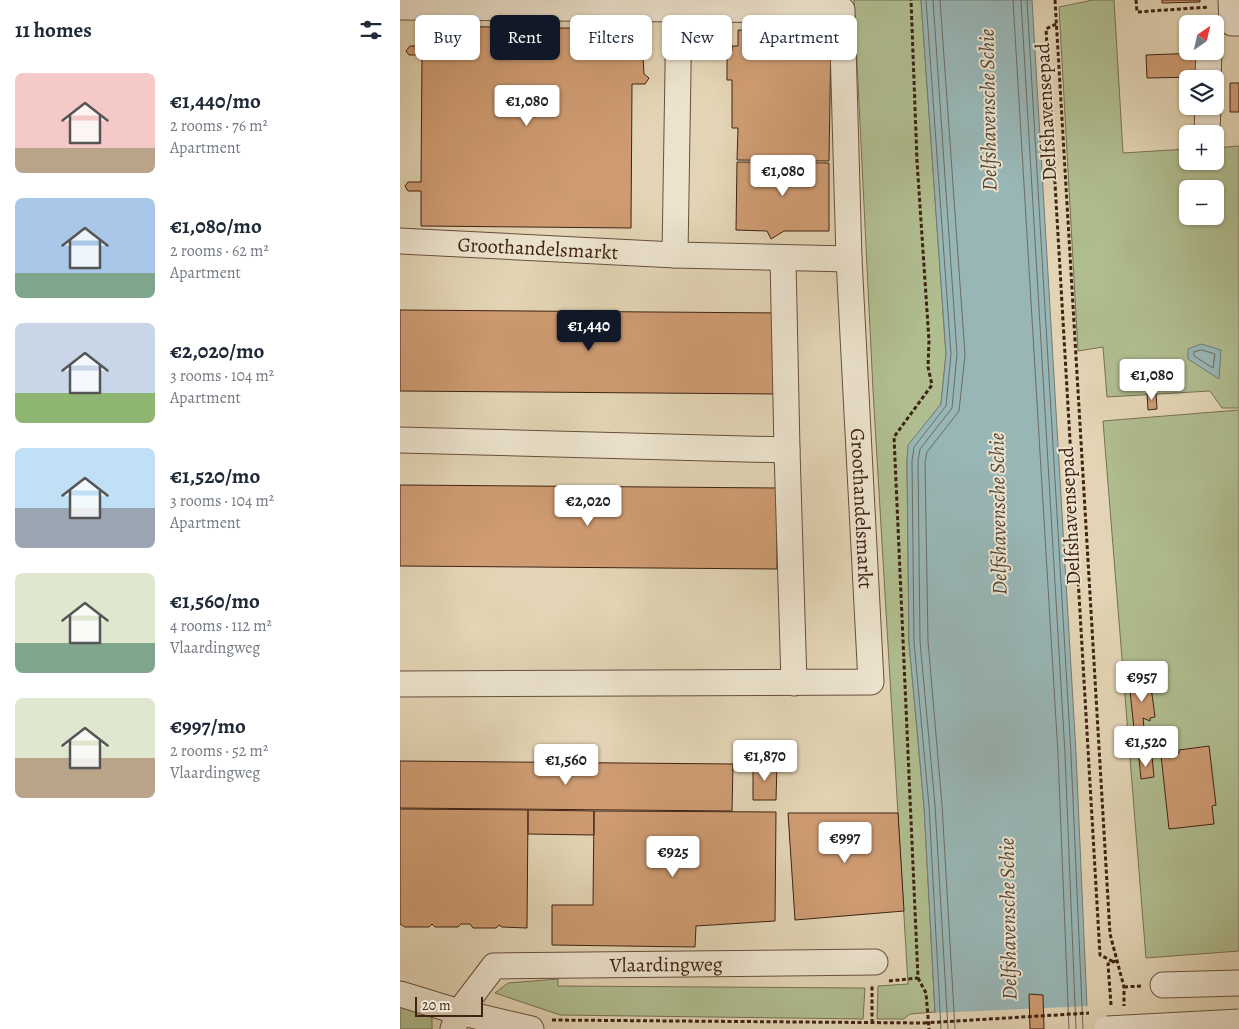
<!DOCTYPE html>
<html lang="en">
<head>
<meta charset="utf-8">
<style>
	body { margin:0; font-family:Alegreya,serif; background:#f6f6f7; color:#1f2937; height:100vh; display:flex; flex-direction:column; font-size:19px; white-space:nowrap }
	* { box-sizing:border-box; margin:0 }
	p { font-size:16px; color:#747a83 }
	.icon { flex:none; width:28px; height:28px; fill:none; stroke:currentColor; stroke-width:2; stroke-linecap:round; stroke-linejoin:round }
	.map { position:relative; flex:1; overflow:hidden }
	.panel { display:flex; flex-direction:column; background:#fff; width:400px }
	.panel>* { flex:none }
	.hud { position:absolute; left:15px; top:15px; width:475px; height:45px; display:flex; gap:10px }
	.needle { width:32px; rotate:34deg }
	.buttons { position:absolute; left:779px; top:15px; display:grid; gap:10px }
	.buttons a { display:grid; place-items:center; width:45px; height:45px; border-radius:8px; background:#fff; box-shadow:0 1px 4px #0004; font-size:25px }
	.scale { position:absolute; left:15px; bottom:12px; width:68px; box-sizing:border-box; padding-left:5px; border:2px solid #3f2314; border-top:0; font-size:14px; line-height:18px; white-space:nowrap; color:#3f2314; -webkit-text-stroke:4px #ece3ce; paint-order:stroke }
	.price { position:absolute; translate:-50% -42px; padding:0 11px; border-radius:5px; background:#fff; color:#222; font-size:16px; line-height:32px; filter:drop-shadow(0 1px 2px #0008) }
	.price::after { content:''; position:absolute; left:50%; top:30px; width:15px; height:11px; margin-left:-8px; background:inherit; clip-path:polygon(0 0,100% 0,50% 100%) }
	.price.current { background:#111827; color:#fff }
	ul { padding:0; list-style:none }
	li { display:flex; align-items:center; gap:15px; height:125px; padding:0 15px }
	li span { display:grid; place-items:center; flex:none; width:140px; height:100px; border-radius:8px; color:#555 }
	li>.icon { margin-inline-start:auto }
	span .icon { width:60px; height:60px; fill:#fffc; stroke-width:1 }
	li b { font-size:21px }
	h2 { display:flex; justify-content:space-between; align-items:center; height:60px; padding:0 15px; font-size:21px }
	.tag { padding:0 18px; border-radius:8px; background:#fff; box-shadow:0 1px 4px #0004; font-size:18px; line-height:45px }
	.tag.current { background:#111827; color:#fff }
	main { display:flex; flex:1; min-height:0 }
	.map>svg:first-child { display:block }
	.green { fill:#b0bd8f; stroke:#787052; fill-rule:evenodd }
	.water { fill:#98b6b6; stroke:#747b75 }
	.pier { fill:#e2d4b4 }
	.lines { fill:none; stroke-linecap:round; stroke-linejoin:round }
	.shore { stroke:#6c6c65; stroke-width:1 }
	.building { fill:#ce9b72; stroke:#3f2314 }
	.minor-casing { stroke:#684f3c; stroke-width:27 }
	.path { stroke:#3f2314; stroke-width:3; stroke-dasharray:4 2.5; stroke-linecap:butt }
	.minor { stroke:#ece3ce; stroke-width:25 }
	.minor-bridge-casing { stroke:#684f3c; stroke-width:27; stroke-linecap:butt }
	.path-bridge { stroke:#3f2314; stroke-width:3; stroke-dasharray:4 2.5; stroke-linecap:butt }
	.minor-bridge { stroke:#ece3ce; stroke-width:25 }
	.labels { text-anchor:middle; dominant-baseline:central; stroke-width:4; stroke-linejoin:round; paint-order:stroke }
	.street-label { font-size:20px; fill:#3f2314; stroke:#ece3ce }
	.water-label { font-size:21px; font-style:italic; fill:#55483c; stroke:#ece3ce }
</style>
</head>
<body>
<main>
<section class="panel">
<h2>11 homes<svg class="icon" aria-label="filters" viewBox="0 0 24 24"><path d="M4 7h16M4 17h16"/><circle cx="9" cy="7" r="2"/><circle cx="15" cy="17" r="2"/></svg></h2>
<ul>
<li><span style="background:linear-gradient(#f6c9c9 75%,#b9a48a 0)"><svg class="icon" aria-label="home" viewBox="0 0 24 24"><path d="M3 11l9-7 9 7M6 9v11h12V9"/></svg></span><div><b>€1,440/mo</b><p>2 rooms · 76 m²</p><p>Apartment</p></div></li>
<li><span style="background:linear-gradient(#a9c7e8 75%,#7fa58c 0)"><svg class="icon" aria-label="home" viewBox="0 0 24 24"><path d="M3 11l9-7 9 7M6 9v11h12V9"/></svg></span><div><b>€1,080/mo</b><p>2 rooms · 62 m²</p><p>Apartment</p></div></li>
<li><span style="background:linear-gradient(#c9d6e8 70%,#8fb573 0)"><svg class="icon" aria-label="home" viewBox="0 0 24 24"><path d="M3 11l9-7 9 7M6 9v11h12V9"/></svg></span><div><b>€2,020/mo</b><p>3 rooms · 104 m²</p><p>Apartment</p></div></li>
<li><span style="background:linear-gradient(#bfe0f5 60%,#9aa5b1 0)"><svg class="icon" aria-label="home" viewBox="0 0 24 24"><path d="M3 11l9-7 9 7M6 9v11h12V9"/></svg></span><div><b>€1,520/mo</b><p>3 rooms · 104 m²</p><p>Apartment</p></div></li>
<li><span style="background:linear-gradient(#dfe7d0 70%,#7fa58c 0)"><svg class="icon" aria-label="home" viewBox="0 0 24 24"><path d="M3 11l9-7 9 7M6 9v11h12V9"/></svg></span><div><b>€1,560/mo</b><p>4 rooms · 112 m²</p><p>Vlaardingweg</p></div></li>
<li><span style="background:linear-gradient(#dfe7d0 60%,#b9a48a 0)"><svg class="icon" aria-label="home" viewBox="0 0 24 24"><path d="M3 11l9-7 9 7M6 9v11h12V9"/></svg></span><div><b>€997/mo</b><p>2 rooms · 52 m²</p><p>Vlaardingweg</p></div></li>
</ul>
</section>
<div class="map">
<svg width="839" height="1029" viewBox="0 0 839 1029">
	<rect width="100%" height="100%" fill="#e2d4b4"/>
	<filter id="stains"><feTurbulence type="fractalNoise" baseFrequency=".004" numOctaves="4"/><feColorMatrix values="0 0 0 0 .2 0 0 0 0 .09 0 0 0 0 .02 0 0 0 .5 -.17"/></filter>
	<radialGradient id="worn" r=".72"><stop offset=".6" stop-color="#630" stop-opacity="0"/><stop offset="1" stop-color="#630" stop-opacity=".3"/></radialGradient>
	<path class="green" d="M454 0H521L546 354 541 404 509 445 507 461 509 642 524 806 535 1012 510 1014 504 1019H477L478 986 508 984 473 390Z
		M693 0H714L723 153 787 149 788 161H815V148L839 146V408H822L810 391 707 397 703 347 678 351 659 7ZM788 189H815V216H788Z
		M839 410V951L746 958 703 421Z
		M158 979V986L465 988 463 1019 160 1015 95 993 108 983Z
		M0 1004 23 1011 32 1018V1029H0Z"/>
	<path class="water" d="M521 0H632L676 753 688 1029H536L524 806 509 642 507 461 508 445 541 404 546 354Z
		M801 344 821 350 819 379 788 359V349Z"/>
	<path class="pier" d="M689 1006 690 1029H534L533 1013Z"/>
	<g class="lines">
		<path class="shore" d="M526 0 551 354 546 406 514 447 512 461 514 642 529 806 541 1029
			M533 0 557 354 552 408 520 449 518 461 520 641 535 805 548 1029
			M540 0 565 355 559 411 527 452 525 462 528 641 542 805 555 1029
			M613 0 658 754 669 1029
			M621 0 665 754 676 1029
			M627 0 671 754 683 1029
			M802 350 815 354 813 368 794 356V352Z"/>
	</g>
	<path class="building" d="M762 0H800V2L762 3Z
		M22 26 233 29V56H243L244 74 249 78 245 84H232L231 228 21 226V191H8L5 186 8 182H21L22 55H9L6 51 10 46H23Z
		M338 30 431 32 429 161 337 160 338 128H332V80H327V51H332V46H338Z
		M797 53 798 77 747 78 746 55Z
		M830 83H839V112H830Z
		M337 162 429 163V231H384L371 239 367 231 336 230Z
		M0 310 379 313 378 394 0 391Z
		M747 393H756L757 409 748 410Z
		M0 485 377 488V569L0 566Z
		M750 679 755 717 750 718V721L743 718 744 728 734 729 730 691 734 690V681Z
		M809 746 816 805 812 806 814 824 769 829 761 755 779 753V750Z
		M752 756 754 777 741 779 739 758Z
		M0 761 333 764 332 811 0 808Z
		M353 764H377L376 800H353Z
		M0 809 128 810 127 928 102 927 99 925 96 928H73L70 924H61L58 927H35L32 924 29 927H5L0 924Z
		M128 810 194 811V835L128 834Z
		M194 811 376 812 375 921 296 926 295 947 152 945V905H193Z
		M388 813H498L504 911 395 920Z
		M629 994 643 995 644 1029H630Z"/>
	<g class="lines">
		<g class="minor-casing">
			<g id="minor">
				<path d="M831 0 832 23H839"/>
				<path id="s1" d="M0 7 442 10 449 259 471 682 0 684"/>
				<path d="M808 79 809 51"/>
				<path d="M807 131 808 106"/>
				<path id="s2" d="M0 241 275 255 449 259"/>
				<path d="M275 255 279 7"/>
				<path d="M0 440 387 450 383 259"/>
				<path d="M387 450 394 683"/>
				<path d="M763 985 839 983"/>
				<path d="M0 994 59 1012 131 1029"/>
				<path id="s3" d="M53 1029 59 1012 94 966 475 962"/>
			</g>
		</g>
		<path class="path" d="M655 0 710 934 724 987V1006
			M736 0 737 12 809 7
			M656 24 646 29 700 955 714 962
			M518 978 526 993 529 1029
			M489 981 518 978 494 437 532 385 528 367 529 341 517 161 511 0
			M724 987 741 986
			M711 1005 708 964 718 960
			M152 1020 524 1023
			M472 1023V985"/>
		<use href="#minor" class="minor"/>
		<g class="minor-bridge-casing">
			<path id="minor-bridge" d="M707 1029 839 1022"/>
		</g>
		<path class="path-bridge" d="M524 1023 689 1013"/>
		<use href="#minor-bridge" class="minor-bridge"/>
	</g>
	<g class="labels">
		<g class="street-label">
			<text transform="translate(646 112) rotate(-93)">Delfshavensepad</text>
			<text stroke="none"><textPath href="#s2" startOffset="138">Groothandelsmarkt</textPath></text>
			<text stroke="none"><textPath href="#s1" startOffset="941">Groothandelsmarkt</textPath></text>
			<text transform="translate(670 516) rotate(-93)">Delfshavensepad</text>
			<text stroke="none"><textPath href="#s3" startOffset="248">Vlaardingweg</textPath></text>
		</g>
		<g class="water-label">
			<text transform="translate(588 110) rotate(-91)">Delfshavensche Schie</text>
			<text transform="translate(598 514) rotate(-91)">Delfshavensche Schie</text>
			<text transform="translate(608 919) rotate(-91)">Delfshavensche Schie</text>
		</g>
	</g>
	<rect width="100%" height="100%" filter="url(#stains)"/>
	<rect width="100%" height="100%" fill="url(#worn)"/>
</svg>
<div class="buttons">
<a><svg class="needle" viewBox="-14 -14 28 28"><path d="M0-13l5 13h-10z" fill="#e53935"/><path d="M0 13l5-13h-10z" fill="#747a83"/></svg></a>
<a><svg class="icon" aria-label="layers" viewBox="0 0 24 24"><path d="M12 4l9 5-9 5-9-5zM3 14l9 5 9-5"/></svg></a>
<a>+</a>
<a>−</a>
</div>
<div class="scale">20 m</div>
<b class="price" style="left:127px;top:127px">€1,080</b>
<b class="price" style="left:383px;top:197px">€1,080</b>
<b class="price current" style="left:189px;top:352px">€1,440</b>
<b class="price" style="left:752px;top:401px">€1,080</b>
<b class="price" style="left:188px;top:527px">€2,020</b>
<b class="price" style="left:742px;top:703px">€957</b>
<b class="price" style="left:746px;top:768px">€1,520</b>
<b class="price" style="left:365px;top:782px">€1,870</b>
<b class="price" style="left:166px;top:786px">€1,560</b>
<b class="price" style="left:445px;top:864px">€997</b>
<b class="price" style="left:273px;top:878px">€925</b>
<div class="hud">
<a class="tag">Buy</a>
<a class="tag current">Rent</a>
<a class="tag">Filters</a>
<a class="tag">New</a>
<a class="tag">Apartment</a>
</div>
</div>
</main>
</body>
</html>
